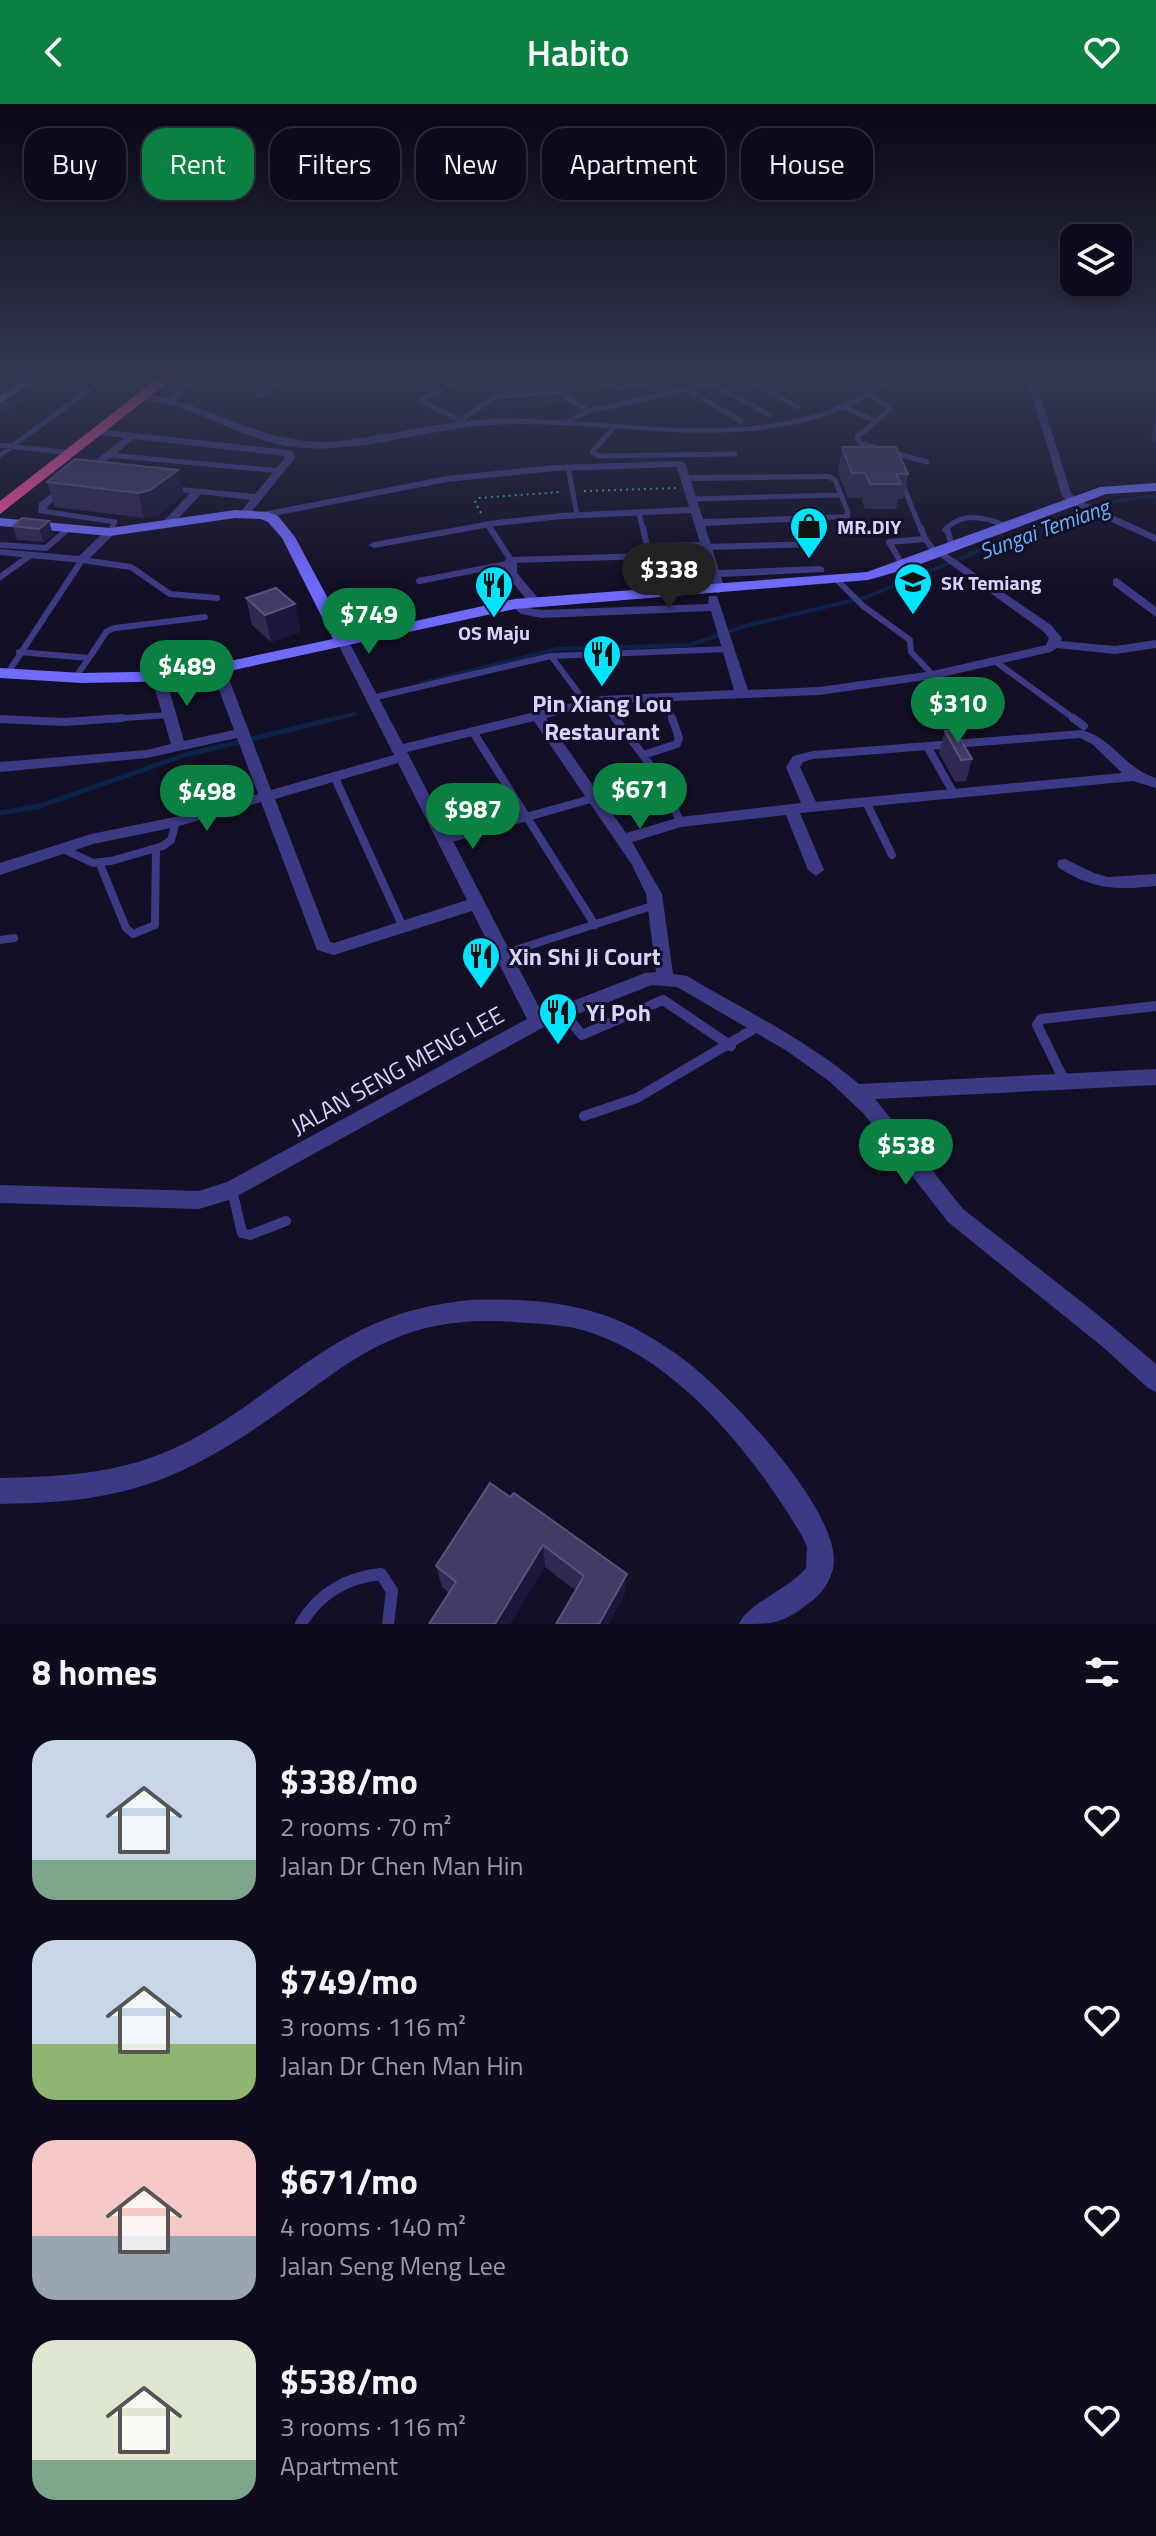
<!DOCTYPE html>
<html lang="en">
<head>
<meta charset="utf-8">
<style>
	body { margin:0; font-family:"Titillium Web",sans-serif; background:#171425; color:#f1f3f6; height:100vh; display:flex; flex-direction:column; font-size:30px; white-space:nowrap }
	* { box-sizing:border-box; margin:0 }
	p { font-size:26px; color:#9b9ba3 }
	.icon { flex:none; width:44px; height:44px; fill:none; stroke:currentColor; stroke-width:2; stroke-linecap:round; stroke-linejoin:round }
	.map { position:relative; height:1520px; overflow:hidden }
	.side { display:flex; flex-direction:column; background:#0e0b1c; flex:1 }
	.side>* { flex:none }
	.hud { position:absolute; left:24px; top:24px; width:1108px; height:72px; display:flex; gap:16px }
	.controls { position:absolute; left:1060px; top:120px; display:grid; gap:16px }
	.controls a { display:grid; place-items:center; width:72px; height:72px; border-radius:16px; background:#0e0b1c; box-shadow:0 4px 12px #0003,0 0 0 2px #2e2b3b; font-size:40px }
	.price { position:absolute; translate:-50% -68px; padding:0 18px; border-radius:28px; background:#0b8043; color:#fff; font-size:26px; line-height:52px; filter:drop-shadow(0 2px 4px #0008) }
	.price::after { content:''; position:absolute; left:50%; top:48px; width:24px; height:18px; margin-left:-12px; background:inherit; clip-path:polygon(0 0,100% 0,50% 100%) }
	.price.active { background:#222; color:#fff }
	ul { padding:0; list-style:none }
	li { display:flex; align-items:center; gap:24px; height:200px; padding:0 32px }
	li span { display:grid; place-items:center; flex:none; width:224px; height:160px; border-radius:24px; color:#555 }
	li>.icon { margin-inline-start:auto }
	span .icon { width:96px; height:96px; fill:#fffc; stroke-width:1 }
	li b { font-size:34px }
	h2 { display:flex; justify-content:space-between; align-items:center; height:96px; padding:0 32px; font-size:34px }
	.chip { padding:0 28px; border-radius:24px; background:#0e0b1c; box-shadow:0 4px 12px #0003,0 0 0 2px #2e2b3b; font-size:28px; line-height:72px }
	.chip.active { background:#0b8043; color:#fff }
	header { display:flex; justify-content:space-between; align-items:center; height:104px; padding:0 32px; background:#0b8043; color:#fff; font-size:36px; font-weight:600 }
	.map>svg:first-child { display:block }
	.lines { fill:none; stroke-linecap:round; stroke-linejoin:round }
	.stream-far2 { stroke:#0c2248; stroke-width:3 }
	.stream-far1 { stroke:#0c2248; stroke-width:4 }
	.stream { stroke:#0c2248; stroke-width:5 }
	.river { fill:#0c2248; fill-rule:evenodd }
	.path { stroke:#2fb8b0; stroke-width:2; stroke-dasharray:2 4; stroke-linecap:butt }
	.lane-far4 { stroke:#3d3a85; stroke-width:5 }
	.lane-far3 { stroke:#3d3a85; stroke-width:6 }
	.lane-far2 { stroke:#3d3a85; stroke-width:8 }
	.lane-far1 { stroke:#3d3a85; stroke-width:10 }
	.lane { stroke:#3d3a85; stroke-width:12 }
	.street { fill:#3d3a85; fill-rule:evenodd }
	.secondary { fill:#6f6bff; fill-rule:evenodd }
	.highway { fill:#ff4fa3; fill-rule:evenodd }
	.wall { fill:#312854 }
	.shaded-wall { fill:#1d163a }
	.building { fill:#433a66; stroke:#5a527e; stroke-width:2 }
	.labels { text-anchor:middle; dominant-baseline:central; stroke-width:6; stroke-linejoin:round; paint-order:stroke }
	.far-poi-label { font-size:20px; font-weight:bold; fill:#d9d4ff; stroke:#130f26; text-anchor:start }
	.far-water-label { font-size:22px; font-style:italic; fill:#62b6ff; stroke:#130f26 }
	.poi-label { font-size:24px; font-weight:bold; fill:#d9d4ff; stroke:#130f26; text-anchor:start }
	.street-label { font-size:24px; fill:#d9d4ff; stroke:#130f26 }
</style>
</head>
<body>
<header><svg class="icon" aria-label="back" viewBox="0 0 24 24"><path d="M15 5l-7 7 7 7"/></svg>Habito<svg class="icon" aria-label="heart" viewBox="0 0 24 24"><path d="M12 20l-8-8c-3-5 5-10 8-4 3-6 11-1 8 4z"/></svg></header>
<div class="map">
<svg width="1156" height="1520" viewBox="0 0 1156 1520">
	<rect width="100%" height="100%" fill="#130f26"/>
	<g class="lines">
		<path class="stream-far2" d="M1029 426C1071 411 1110 394 1156 392"/>
		<path class="stream-far1" d="M422 579 557 545 690 541 745 522 867 493 1034 424
			M329 616 355 610"/>
		<path class="stream" d="M0 709 40 702 185 651 338 614"/>
		<path class="river" d="M36 274H56L0 312V298Z"/>
		<path class="path" d="M584 387 676 384
			M481 409 475 398 479 394 560 388"/>
		<path class="lane-far4" d="M534 274 589 307
			M580 274 618 284 679 274
			M744 274 798 303
			M712 280 770 311
			M688 286 741 317
			M867 289 890 305 876 317
			M842 302 876 317 857 333 860 339 927 358
			M460 316 420 297 462 274
			M568 317 589 307 736 274
			M457 319 522 274
			M616 321 592 348 599 352 735 350
			M0 341 71 349
			M0 351 105 274
			M109 351 280 367
			M568 363 577 411
			M827 372 835 376 848 408 846 412
			M901 376 921 426
			M691 395 840 391
			M42 407 115 418 111 426
			M639 409 643 426
			M487 420 491 426
			M66 426 69 424
			M945 426C962 407 985 413 1006 422"/>
		<path class="lane-far3" d="M490 424 511 456 649 452
			M643 424 657 488
			M921 424 925 435
			M947 424 952 443
			M110 428 112 424
			M0 441 46 444 69 424
			M647 442 705 441
			M706 443 818 440
			M903 462 889 438 925 435 936 449
			M0 473 31 451
			M419 477 511 459
			M838 477 863 502 910 536 911 548 933 571
			M19 548 89 554 75 574
			M89 554 107 527 115 524 205 513
			M996 558 1076 616
			M7 570 82 456 131 463 170 490 217 494
			M664 592 673 616
			M372 594 551 552
			M601 596 616 616
			M586 599 551 552 728 545
			M0 615 25 616
			M92 616 170 611"/>
		<path class="lane-far2" d="M615 614 664 679 680 718
			M1073 614 1084 622
			M0 615 64 618 122 614
			M473 628 595 821
			M927 642 954 690
			M643 651 677 640 679 634 672 614
			M334 672 403 823
			M866 698 892 751
			M445 736 594 694
			M63 745 93 759 111 757 163 742 171 736 176 718
			M99 758 126 824 133 830 155 821 156 744
			M0 836 14 834
			M503 850 655 801"/>
		<path class="lane-far1" d="M563 908 582 931 663 896 731 942
			M1065 978 1037 921 1041 915 1156 902
			M584 1012 637 994 757 923
			M232 1086 242 1129 250 1131 286 1117"/>
		<path class="lane" d="M301 1520C318 1490 347 1473 381 1470L392 1487 388 1520"/>
		<path class="street" d="M189 274H198L175 296C231 313 264 337 326 338 382 334 438 317 494 315 598 312 706 339 809 312 838 305 864 287 891 274H901C891 282 877 288 865 295 748 357 615 313 490 321 427 325 367 348 304 344 258 341 220 317 178 303 165 299 148 298 137 292L142 289 167 294Z
			M277 274H286L262 294H256V290Z
			M1027 274H1035L1071 389 1077 395 1156 431V438L1069 399 1062 392Z
			M98 325 288 346 292 347 295 354 249 411 240 409 250 396 201 390 170 423 166 424 160 421 190 389 159 385V381L255 390 285 354 284 352 134 335 87 373H79V369L124 334 95 330V326Z
			M681 357 686 360 689 371 831 370 832 372 827 375 691 377 703 415 850 410V414L846 415 705 422 719 466 820 462 824 464V468L721 473 725 485 719 489 715 488 691 409 562 415 496 422 374 444 368 441 374 438 496 416 562 409 689 403 677 363 555 367 447 378 263 414 258 411 263 408 447 372 555 361Z
			M65 379 74 381 48 402 46 409H38L39 399Z
			M106 426 116 428 86 458 82 459 0 451V445L79 452Z
			M940 445 1051 521 1062 534 1061 537 1115 542 1156 536V544L1115 550 1057 544 1051 548 933 575 819 591 601 600 546 614 626 729 680 713 801 699 786 663 793 652 813 647 1082 626C1114 635 1124 664 1156 674V684L1133 677 800 709 824 766 816 772 808 766 786 711 681 723 632 738 662 790 673 870 687 872C746 907 807 936 859 980L1156 965V981L875 995 963 1105 1097 1210 1156 1260V1288L1148 1284 1104 1244 948 1118 864 1010 829 977 787 947 677 883 652 881 544 923 232 1095 199 1105 0 1099V1081L199 1087 227 1078 527 915 472 807 334 851 317 846 261 698 176 723 93 740 0 771V759L91 730 175 713 258 690 237 634 147 654 0 668V658L147 646 171 640 152 575 159 571 166 575 184 637 234 626 212 567 219 563 226 567 271 686 394 651 337 538 343 534 349 538 403 640 601 592 734 586 711 507 541 514 521 510 509 500 515 496 529 504 541 506 708 500 709 492H717L748 586 819 583 933 567 1046 541 1049 534 1043 527 936 450V446ZM534 617 632 761 646 790 656 868 645 869 542 909 407 648ZM1080 634 1092 640 1122 669 816 698 800 663 803 658 813 655ZM398 659 467 796 334 839 330 838 275 695Z
			M511 453 517 456V469L538 494V500H530L505 469V456Z
			M1117 474 1156 503V513L1113 481V475Z
			M1065 755 1094 769 1108 773 1156 770V782C1116 786 1094 786 1059 764L1057 760 1059 756Z
			M470 1196C527 1194 586 1198 636 1225 656 1236 675 1248 692 1262 734 1296 833 1400 834 1456 834 1471 824 1488 812 1497 781 1520 777 1520 739 1520 748 1499 789 1485 806 1464L807 1443 802 1432C755 1353 681 1259 592 1229 567 1220 539 1220 514 1218 472 1215 427 1219 389 1237 350 1254 317 1282 282 1306 231 1342 177 1376 115 1389 77 1398 38 1399 0 1400V1374C57 1373 115 1370 168 1347 238 1317 292 1261 359 1227 394 1209 431 1200 470 1196Z"/>
		<path class="secondary" d="M26 274H39L0 299V291Z
			M1156 379V387L1106 390 910 464 868 476 515 505 183 577 82 579 0 574V564L82 569 183 567 333 535 282 434 268 418 261 415 235 414 110 432 0 422V414L110 424 235 406 268 408 278 412 295 433 348 532 515 495 867 468 1100 383Z"/>
		<path class="highway" d="M158 274H173L0 410V397Z"/>
	</g>
	<path class="wall" d="M1156 318V339L1151 332Z
		M842 343 908 370 903 395H898L896 405H865L861 394H848L838 368Z
		M47 378 184 391 157 411 144 414 55 403Z
		M22 414 53 430 44 438 17 436 13 422Z
		M246 494 295 500 300 528 271 538 252 521Z
		M945 627 972 655 966 677 955 678 939 649Z
		M490 1379 625 1491 576 1487 545 1463 449 1489 442 1483 436 1462Z"/>
	<path class="shaded-wall" d="M563 288V300L499 306 498 294Z
		M178 366 184 391 157 411 144 414 138 389Z
		M49 417 53 430 44 438 39 425Z
		M295 500 300 528 271 538 265 511Z
		M543 1441 545 1463 510 1520H495Z
		M627 1470 625 1491 609 1520H599Z"/>
	<path class="building" d="M548 277 563 288 498 294 520 278Z
		M842 343H896L908 370H896L901 380H870L865 369H852Z
		M75 355 178 366 150 386 138 389 47 378Z
		M22 414 49 417 39 425 13 422Z
		M276 484 295 500 265 511 246 494Z
		M955 626 972 655 961 656 945 627Z
		M490 1379 510 1393 514 1389 627 1470 599 1520H556L584 1472 543 1441 495 1520H429L456 1478 436 1462Z"/>
	<linearGradient id="sky" x2="0" y2="1"><stop stop-color="#0a0815"/><stop offset="0.56" stop-color="#333752"/><stop offset="1" stop-color="#333752" stop-opacity="0"/></linearGradient>
	<rect width="1156" height="486" fill="url(#sky)"/>
	<defs>
		<g id="shop-pin" transform="scale(2)"><path d="M0 17L-7.5 6A9.5 9.5 0 1 1 7.5 6Z" fill="#00e5ff" stroke="#130f26"/><path d="M-5-2.5h2.3a2.7 3.5 0 0 1 5.4 0H5L5.5 6h-11ZM-1.5-2.5h3a1.5 2.3 0 0 0-3 0Z" fill="#111"/></g>
		<g id="school-pin" transform="scale(2)"><path d="M0 17L-7.5 6A9.5 9.5 0 1 1 7.5 6Z" fill="#00e5ff" stroke="#130f26"/><path d="M0-5L7-2L0 1L-7-2ZM-4 1L0 2.5L4 1V4Q0 6-4 4Z" fill="#111"/></g>
		<g id="restaurant-pin" transform="scale(2)"><path d="M0 17L-7.5 6A9.5 9.5 0 1 1 7.5 6Z" fill="#00e5ff" stroke="#130f26"/><path d="M-5-6h1v4h1v-4h1v4h1v-4h1v5L-1.5 .5V6h-2V.5L-5-1ZM5-6V6H3V1.5H1.5Q1.5-4 5-6Z" fill="#111"/></g>
	</defs>
	<g fill-rule="evenodd">
		<use href="#shop-pin" x="809" y="422"/>
		<use href="#school-pin" x="913" y="478"/>
		<use href="#restaurant-pin" x="494" y="481"/>
		<use href="#restaurant-pin" x="602" y="550"/>
		<use href="#restaurant-pin" x="481" y="852"/>
		<use href="#restaurant-pin" x="558" y="908"/>
	</g>
	<g class="labels">
		<g class="far-poi-label">
			<text x="837" y="422">MR.DIY</text>
			<text x="941" y="478">SK Temiang</text>
			<text x="494" y="528" text-anchor="middle">OS Maju</text>
		</g>
		<g class="far-water-label">
			<text transform="translate(1044 425) rotate(-20)">Sungai Temiang</text>
		</g>
		<g class="poi-label">
			<text x="602" y="599" text-anchor="middle">Pin Xiang Lou<tspan x="602" dy="28">Restaurant</tspan></text>
			<text x="509" y="852">Xin Shi Ji Court</text>
			<text x="586" y="908">Yi Poh</text>
		</g>
		<g class="street-label">
			<text transform="translate(397 966) rotate(-29)">JALAN SENG MENG LEE</text>
		</g>
	</g>
</svg>
<div class="controls">
<a><svg class="icon" aria-label="layers" viewBox="0 0 24 24"><path d="M12 4l9 5-9 5-9-5zM3 14l9 5 9-5"/></svg></a>
</div>
<b class="price active" style="left:669px;top:507px">$338</b>
<b class="price" style="left:369px;top:552px">$749</b>
<b class="price" style="left:187px;top:604px">$489</b>
<b class="price" style="left:958px;top:641px">$310</b>
<b class="price" style="left:640px;top:727px">$671</b>
<b class="price" style="left:207px;top:729px">$498</b>
<b class="price" style="left:473px;top:747px">$987</b>
<b class="price" style="left:906px;top:1083px">$538</b>
<div class="hud">
<a class="chip">Buy</a>
<a class="chip active">Rent</a>
<a class="chip">Filters</a>
<a class="chip">New</a>
<a class="chip">Apartment</a>
<a class="chip">House</a>
</div>
</div>
<section class="side">
<h2>8 homes<svg class="icon" aria-label="filters" viewBox="0 0 24 24"><path d="M4 7h16M4 17h16"/><circle cx="9" cy="7" r="2"/><circle cx="15" cy="17" r="2"/></svg></h2>
<ul>
<li><span style="background:linear-gradient(#c9d6e8 75%,#7fa58c 0)"><svg class="icon" aria-label="home" viewBox="0 0 24 24"><path d="M3 11l9-7 9 7M6 9v11h12V9"/></svg></span><div><b>$338/mo</b><p>2 rooms · 70 m²</p><p>Jalan Dr Chen Man Hin</p></div><svg class="icon" aria-label="heart" viewBox="0 0 24 24"><path d="M12 20l-8-8c-3-5 5-10 8-4 3-6 11-1 8 4z"/></svg></li>
<li><span style="background:linear-gradient(#c9d6e8 65%,#8fb573 0)"><svg class="icon" aria-label="home" viewBox="0 0 24 24"><path d="M3 11l9-7 9 7M6 9v11h12V9"/></svg></span><div><b>$749/mo</b><p>3 rooms · 116 m²</p><p>Jalan Dr Chen Man Hin</p></div><svg class="icon" aria-label="heart" viewBox="0 0 24 24"><path d="M12 20l-8-8c-3-5 5-10 8-4 3-6 11-1 8 4z"/></svg></li>
<li><span style="background:linear-gradient(#f6c9c9 60%,#9aa5b1 0)"><svg class="icon" aria-label="home" viewBox="0 0 24 24"><path d="M3 11l9-7 9 7M6 9v11h12V9"/></svg></span><div><b>$671/mo</b><p>4 rooms · 140 m²</p><p>Jalan Seng Meng Lee</p></div><svg class="icon" aria-label="heart" viewBox="0 0 24 24"><path d="M12 20l-8-8c-3-5 5-10 8-4 3-6 11-1 8 4z"/></svg></li>
<li><span style="background:linear-gradient(#dfe7d0 75%,#7fa58c 0)"><svg class="icon" aria-label="home" viewBox="0 0 24 24"><path d="M3 11l9-7 9 7M6 9v11h12V9"/></svg></span><div><b>$538/mo</b><p>3 rooms · 116 m²</p><p>Apartment</p></div><svg class="icon" aria-label="heart" viewBox="0 0 24 24"><path d="M12 20l-8-8c-3-5 5-10 8-4 3-6 11-1 8 4z"/></svg></li>
</ul>
</section>
</body>
</html>
